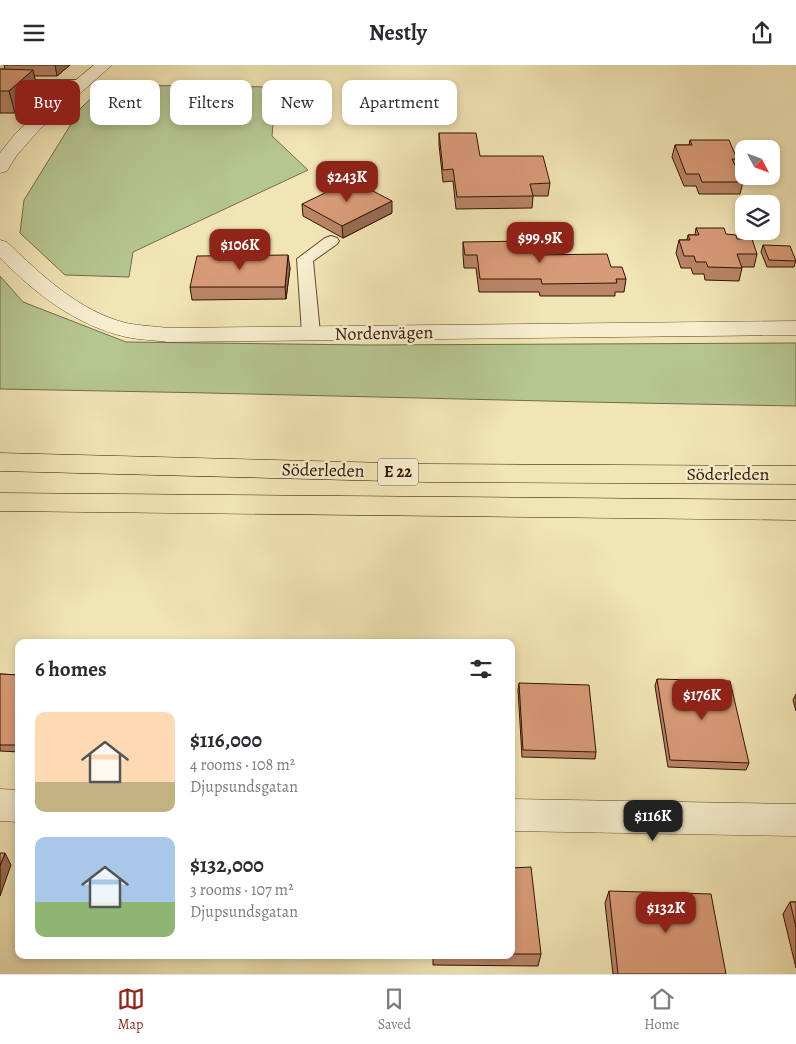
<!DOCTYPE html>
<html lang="en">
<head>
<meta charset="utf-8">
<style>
	body { margin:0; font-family:Alegreya,serif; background:#f2f2f3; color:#2b2b33; height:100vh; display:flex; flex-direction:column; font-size:19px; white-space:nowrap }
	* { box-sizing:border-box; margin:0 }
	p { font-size:16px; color:#7c7c81 }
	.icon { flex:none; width:28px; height:28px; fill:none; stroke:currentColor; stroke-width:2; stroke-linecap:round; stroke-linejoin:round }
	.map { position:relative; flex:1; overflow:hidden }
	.panel { position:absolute; left:15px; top:574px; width:500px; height:320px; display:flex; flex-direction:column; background:#fff; border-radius:10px; box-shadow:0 2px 8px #0003 }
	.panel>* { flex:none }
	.banner { position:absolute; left:15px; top:15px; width:500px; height:45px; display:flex; gap:10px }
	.needle { width:32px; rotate:131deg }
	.buttons { position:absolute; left:735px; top:75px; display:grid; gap:10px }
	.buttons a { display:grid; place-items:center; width:45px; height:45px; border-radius:10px; background:#fff; box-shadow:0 2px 8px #0003; font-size:25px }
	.price { position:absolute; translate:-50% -42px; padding:0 11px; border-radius:10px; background:#8f2418; color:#fff; font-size:16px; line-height:32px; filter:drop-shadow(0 1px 2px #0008) }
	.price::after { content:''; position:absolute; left:50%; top:30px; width:15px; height:11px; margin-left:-8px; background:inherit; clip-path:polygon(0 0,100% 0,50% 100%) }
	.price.selected { background:#222; color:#fff }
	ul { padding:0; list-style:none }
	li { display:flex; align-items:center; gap:15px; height:125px; padding:0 20px }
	li span { display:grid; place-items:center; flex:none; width:140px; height:100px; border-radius:10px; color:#555 }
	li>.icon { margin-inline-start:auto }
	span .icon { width:60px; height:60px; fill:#fffc; stroke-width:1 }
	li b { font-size:21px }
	h2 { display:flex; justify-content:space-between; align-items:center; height:60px; padding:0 20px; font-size:21px }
	.chip { padding:0 18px; border-radius:10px; background:#fff; box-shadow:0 2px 8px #0003; font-size:18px; line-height:45px }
	.chip.selected { background:#8f2418; color:#fff }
	header { display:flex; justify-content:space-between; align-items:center; height:65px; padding:0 20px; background:#fff; font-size:22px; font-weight:700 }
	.tab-bar { display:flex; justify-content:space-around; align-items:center; height:70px; border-top:1px solid #e1e1e2; background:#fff; font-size:14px; color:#7c7c81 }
	.tab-bar a { display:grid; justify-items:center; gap:2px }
	.tab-bar .selected { color:#8f2418 }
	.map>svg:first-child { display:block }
	.green { fill:#b6c691; stroke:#746c4a }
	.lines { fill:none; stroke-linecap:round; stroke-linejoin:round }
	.lane-casing { stroke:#624830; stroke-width:2 }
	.street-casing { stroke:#624830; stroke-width:1 }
	.highway-casing { stroke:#321303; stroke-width:1 }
	.lane { fill:#f7eecf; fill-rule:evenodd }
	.street { fill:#f7eecf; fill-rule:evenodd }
	.highway { fill:#f2e5b5; fill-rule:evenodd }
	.wall { fill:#ba8567; stroke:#321303 }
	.shaded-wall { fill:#976c54; stroke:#321303 }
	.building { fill:#d89b78; stroke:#321303 }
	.labels { text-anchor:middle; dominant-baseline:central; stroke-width:5; stroke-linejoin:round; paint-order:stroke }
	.shield { fill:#f7eecf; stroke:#6d5540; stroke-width:1 }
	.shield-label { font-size:16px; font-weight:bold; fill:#321303 }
	.street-label { font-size:18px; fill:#321303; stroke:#f7eecf }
</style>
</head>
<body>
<header><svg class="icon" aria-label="menu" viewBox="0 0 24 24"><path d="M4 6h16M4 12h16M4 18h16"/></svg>Nestly<svg class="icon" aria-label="share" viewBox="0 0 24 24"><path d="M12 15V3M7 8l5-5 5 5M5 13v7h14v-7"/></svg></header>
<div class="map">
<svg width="796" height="909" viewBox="0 0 796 909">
	<rect width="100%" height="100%" fill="#f2e5b5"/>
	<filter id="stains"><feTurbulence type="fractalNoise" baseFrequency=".004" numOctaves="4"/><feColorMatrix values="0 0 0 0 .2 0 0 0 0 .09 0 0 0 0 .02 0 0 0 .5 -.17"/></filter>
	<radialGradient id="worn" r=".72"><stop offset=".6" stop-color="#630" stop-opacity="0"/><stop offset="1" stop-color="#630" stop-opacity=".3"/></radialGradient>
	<path class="green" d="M105 20 276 22 272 71 308 105 133 187 129 212 65 210 20 168 24 135 81 43Z
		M0 211 23 237 126 277 367 280 796 278V341C531 337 265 328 0 324Z"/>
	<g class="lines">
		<g class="lane-casing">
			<path id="lane" d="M0 15H82L88 19 82 23H0Z
				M331 171 337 173 339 176 337 179 313 196 320 268 317 272 311 273 305 272 302 268 297 194 325 173Z"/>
		</g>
		<g class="street-casing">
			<path id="street" d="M94 0H112L40 64 17 90 7 106 0 108V88L15 69 41 44Z
				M0 175 7 177C41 210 79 246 126 258 140 261 154 261 168 263L796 256V270L168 277C154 275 140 275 126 272 75 260 36 229 0 193Z
				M0 724 19 725V757L0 756Z
				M511 734 796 739V771L511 766Z"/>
		</g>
		<g class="highway-casing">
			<path id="highway" d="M0 388 427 399 796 401V419L427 417 0 406Z
				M0 428 796 435V455L0 446Z"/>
		</g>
		<use href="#lane" class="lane"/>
		<use href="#street" class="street"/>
		<use href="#highway" class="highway"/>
	</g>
	<path class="wall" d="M4 0H70L57 11H34L38 27 15 48H0V4H5Z
		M439 68 480 91 550 118 548 131H533L532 143 456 144 453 116 443 117 439 80Z
		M690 75 737 94 736 101 743 117 740 129H699L696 121H684L672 92 675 80H689Z
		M302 139 392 148 343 173 303 151Z
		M696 163 726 169 737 174 757 189 754 202H741L742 203 739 216 705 215 704 209H693L691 203H681L676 188 679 175H687L688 170H695Z
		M463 177 534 190 611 202 626 214 624 227H615V231H540L539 227H479L476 203H464L463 190Z
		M763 180 796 195 794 202H767L761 187Z
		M290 203 286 234 192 235 190 222Z
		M0 609 19 610V687L0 686Z
		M657 614 749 698 746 705 668 702 655 621Z
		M519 618 596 687 595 694 522 692 518 625Z
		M796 629V646L793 635Z
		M511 803 541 889 538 901 433 900V890H511Z
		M609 826 726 909H613L605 838Z
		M790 837H796V903L783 849Z
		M85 890H151L86 893Z"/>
	<path class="shaded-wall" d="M55 0H70L57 11Z
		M33 5 38 27 15 48 9 26Z
		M392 136V148L343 173 342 161Z
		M288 190 290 203 286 234 285 222Z
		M5 788 11 800 0 831V801Z"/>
	<path class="building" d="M0 4 33 5 9 26H0Z
		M439 68H476L480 91H543L550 118 530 119 533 131 457 132 453 104 443 105Z
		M690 75H729L737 94H732L743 117H702L699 109H686L675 80H692Z
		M352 115 392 136 342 161 302 139Z
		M696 163H724L726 169 736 170 737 174H752L757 189H737L742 203 708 202 706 197H696L694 191H684L679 175H690L688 170H699Z
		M531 176 534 190 607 189 611 202H622L626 214H616L617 218 542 219 541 214H480L477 190H465L463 177Z
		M763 180 790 181 796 196 769 195Z
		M288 190 285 222H190L197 191Z
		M0 609 19 610V680H0Z
		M657 614 730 616 749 698 670 695Z
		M519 618 589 620 596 687 523 685Z
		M0 788H5L0 801Z
		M531 802 541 889H511V803Z
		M609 826 711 829 726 909H618Z
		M790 837H796V862Z"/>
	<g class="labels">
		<rect class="shield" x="378" y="393.5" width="40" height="27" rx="4"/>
		<g class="shield-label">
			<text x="398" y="407">E 22</text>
		</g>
		<g class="street-label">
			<text transform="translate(384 268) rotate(-1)">Nordenvägen</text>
			<text transform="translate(323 405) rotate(1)">Söderleden</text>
			<text x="728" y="409">Söderleden</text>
		</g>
	</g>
	<rect width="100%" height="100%" filter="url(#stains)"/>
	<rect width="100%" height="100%" fill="url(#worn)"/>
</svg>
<div class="buttons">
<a><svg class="needle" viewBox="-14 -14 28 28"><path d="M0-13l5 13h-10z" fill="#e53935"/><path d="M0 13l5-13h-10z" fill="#7c7c81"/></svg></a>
<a><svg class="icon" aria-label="layers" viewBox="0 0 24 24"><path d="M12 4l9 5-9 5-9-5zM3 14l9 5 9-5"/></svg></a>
</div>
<b class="price" style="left:347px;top:138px">$243K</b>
<b class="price" style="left:540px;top:199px">$99.9K</b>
<b class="price" style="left:240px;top:206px">$106K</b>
<b class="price" style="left:702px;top:656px">$176K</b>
<b class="price selected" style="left:653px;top:777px">$116K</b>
<b class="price" style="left:666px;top:869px">$132K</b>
<div class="banner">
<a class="chip selected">Buy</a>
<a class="chip">Rent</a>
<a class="chip">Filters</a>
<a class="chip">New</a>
<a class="chip">Apartment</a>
</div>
<section class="panel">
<h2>6 homes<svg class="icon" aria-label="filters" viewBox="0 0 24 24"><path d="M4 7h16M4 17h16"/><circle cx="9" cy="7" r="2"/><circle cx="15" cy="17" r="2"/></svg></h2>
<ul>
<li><span style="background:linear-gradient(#ffd9b3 70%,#c2b280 0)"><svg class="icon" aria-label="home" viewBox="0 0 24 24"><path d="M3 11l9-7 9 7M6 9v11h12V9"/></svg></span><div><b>$116,000</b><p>4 rooms · 108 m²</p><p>Djupsundsgatan</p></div></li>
<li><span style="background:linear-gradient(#a9c7e8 65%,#8fb573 0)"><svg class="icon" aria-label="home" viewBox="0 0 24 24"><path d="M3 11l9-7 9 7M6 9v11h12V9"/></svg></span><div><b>$132,000</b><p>3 rooms · 107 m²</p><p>Djupsundsgatan</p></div></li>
</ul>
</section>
</div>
<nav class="tab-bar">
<a class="selected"><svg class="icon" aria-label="map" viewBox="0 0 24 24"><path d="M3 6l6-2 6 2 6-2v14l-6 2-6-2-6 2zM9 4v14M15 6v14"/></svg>Map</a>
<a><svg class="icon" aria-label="saved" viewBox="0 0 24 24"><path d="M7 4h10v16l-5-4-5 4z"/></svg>Saved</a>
<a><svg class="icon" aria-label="home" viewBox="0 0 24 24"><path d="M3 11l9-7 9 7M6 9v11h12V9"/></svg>Home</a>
</nav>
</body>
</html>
